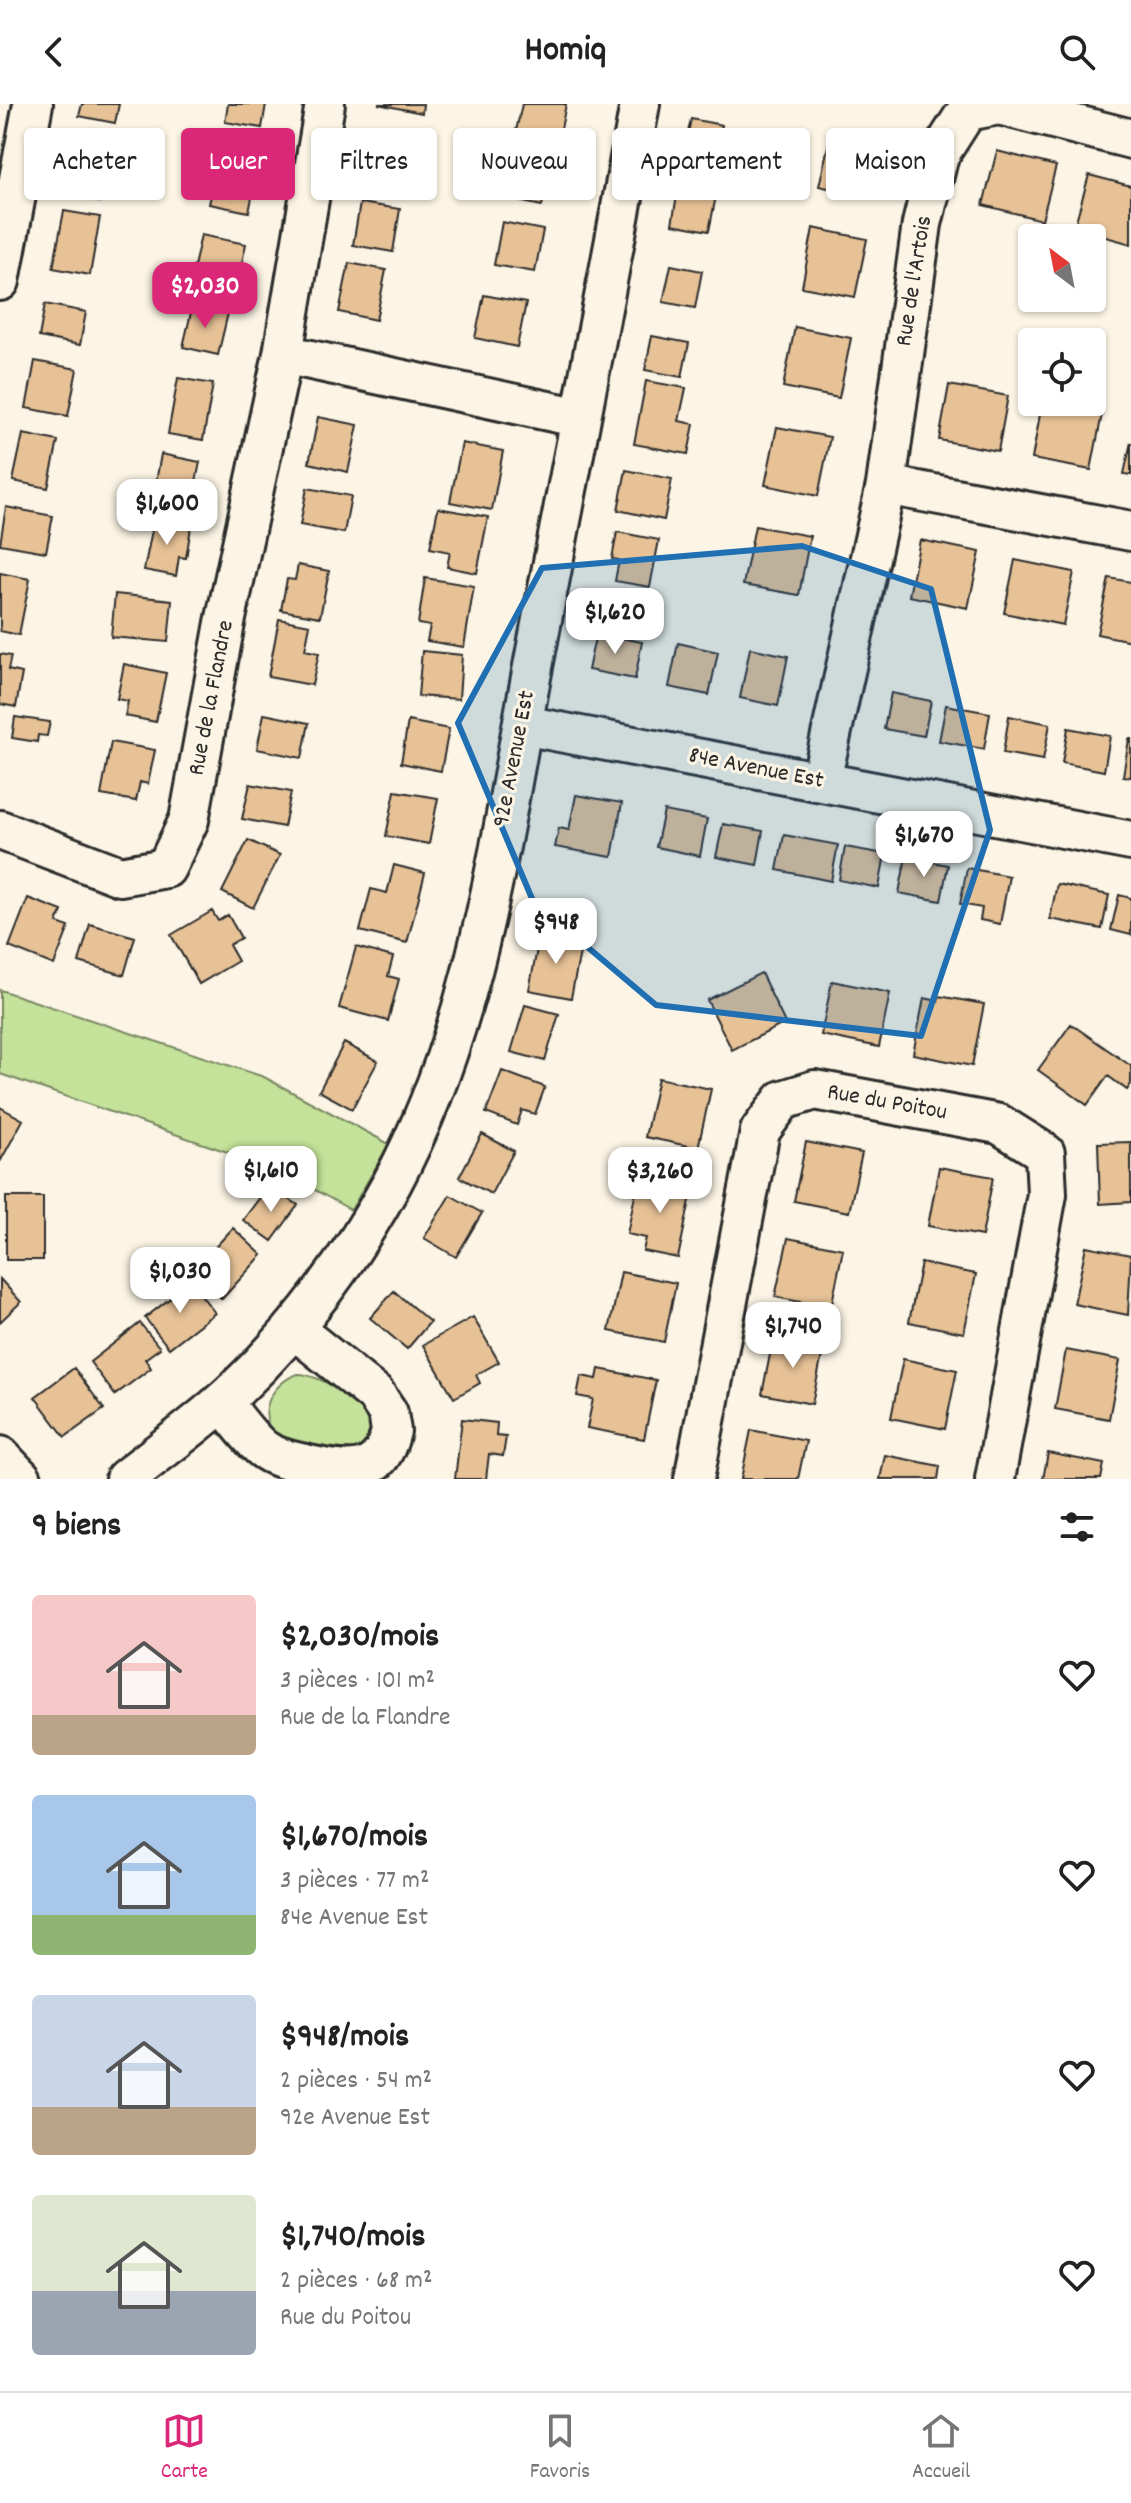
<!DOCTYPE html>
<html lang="fr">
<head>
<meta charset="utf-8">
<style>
	body { margin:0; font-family:Dekko,sans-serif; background:#f6f6f6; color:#222; height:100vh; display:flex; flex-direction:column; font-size:30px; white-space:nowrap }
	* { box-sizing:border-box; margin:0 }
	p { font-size:26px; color:#767676 }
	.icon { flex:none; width:44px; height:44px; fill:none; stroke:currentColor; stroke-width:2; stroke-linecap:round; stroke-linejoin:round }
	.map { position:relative; height:1375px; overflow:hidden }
	.side { display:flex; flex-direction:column; background:#fff; flex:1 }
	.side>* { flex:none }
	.banner { position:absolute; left:24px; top:24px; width:1084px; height:72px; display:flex; gap:16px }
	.needle { width:52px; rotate:328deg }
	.controls { position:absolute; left:1018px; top:120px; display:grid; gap:16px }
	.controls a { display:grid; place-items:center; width:88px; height:88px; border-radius:8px; background:#fff; box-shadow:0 2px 6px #0004; font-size:40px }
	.price { position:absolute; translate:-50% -68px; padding:0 18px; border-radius:16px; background:#fff; color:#222; font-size:26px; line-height:52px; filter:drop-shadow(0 2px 4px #0008) }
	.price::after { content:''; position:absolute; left:50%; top:48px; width:24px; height:18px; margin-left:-12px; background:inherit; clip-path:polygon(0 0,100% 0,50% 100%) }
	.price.current { background:#db2777; color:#fff }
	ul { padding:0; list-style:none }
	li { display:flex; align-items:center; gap:24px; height:200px; padding:0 32px }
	li span { display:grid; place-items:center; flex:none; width:224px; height:160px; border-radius:8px; color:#555 }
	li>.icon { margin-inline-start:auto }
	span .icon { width:96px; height:96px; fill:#fffc; stroke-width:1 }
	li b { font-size:34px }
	h2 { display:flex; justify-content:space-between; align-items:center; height:96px; padding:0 32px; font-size:34px }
	.tag { padding:0 28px; border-radius:8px; background:#fff; box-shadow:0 2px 6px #0004; font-size:28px; line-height:72px }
	.tag.current { background:#db2777; color:#fff }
	header { display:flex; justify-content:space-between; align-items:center; height:104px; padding:0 32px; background:#fff; font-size:36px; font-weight:800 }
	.tabs { display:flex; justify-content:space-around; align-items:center; height:112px; border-top:2px solid #e0e0e0; background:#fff; font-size:22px; color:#767676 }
	.tabs a { display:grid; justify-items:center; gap:4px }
	.tabs .current { color:#db2777 }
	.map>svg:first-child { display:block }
	.green { fill:#c4e299; stroke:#788662; stroke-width:2 }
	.building { fill:#e7c297; stroke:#2b2b2b; stroke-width:2 }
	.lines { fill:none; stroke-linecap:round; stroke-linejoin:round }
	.minor-casing { stroke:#2b2b2b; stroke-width:44 }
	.minor { stroke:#fcf5e5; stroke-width:38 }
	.marked { fill:#1f6fb2; fill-opacity:0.2; stroke:#1f6fb2; stroke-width:6; stroke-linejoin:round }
	.labels { text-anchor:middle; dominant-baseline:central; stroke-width:6; stroke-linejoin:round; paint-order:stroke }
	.street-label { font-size:24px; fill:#2b2b2b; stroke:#fcf5e5 }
</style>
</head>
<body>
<header><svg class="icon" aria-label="back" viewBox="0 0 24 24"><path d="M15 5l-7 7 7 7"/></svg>Homiq<svg class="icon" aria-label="search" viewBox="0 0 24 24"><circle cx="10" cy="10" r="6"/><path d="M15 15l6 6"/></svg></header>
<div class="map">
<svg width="1131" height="1375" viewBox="0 0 1131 1375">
	<rect width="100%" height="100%" fill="#fcf5e5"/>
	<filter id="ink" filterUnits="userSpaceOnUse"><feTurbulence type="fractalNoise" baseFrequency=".0125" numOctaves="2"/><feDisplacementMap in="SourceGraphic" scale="16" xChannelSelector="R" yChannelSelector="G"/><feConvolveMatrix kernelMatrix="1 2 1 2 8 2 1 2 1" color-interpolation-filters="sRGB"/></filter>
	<g filter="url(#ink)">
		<path class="green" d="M0 886 264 973 389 1040 351 1106 277 1065 0 970Z
			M298 1270C320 1270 378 1303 373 1328 372 1333 367 1340 365 1345 346 1352 289 1346 274 1329 255 1307 275 1277 298 1270Z"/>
		<path class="building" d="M82 0H119L115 19 79 12Z
			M228 0H266L262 24 225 18Z
			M378 0H423L422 9Z
			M522 0H566L559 35 516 27Z
			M691 15 722 21 717 48 737 52 734 70 681 60Z
			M832 25 885 35 873 94 819 82Z
			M372 29 412 36 403 79 364 71Z
			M514 45 552 52 542 102 504 94Z
			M997 47 1056 62 1042 116 983 101Z
			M219 57 258 65 249 108 209 100Z
			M71 58 106 65 100 98 64 91Z
			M1089 71 1131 82V140L1074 124Z
			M679 80 717 87 709 127 672 120Z
			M360 99 400 105 393 148 353 141Z
			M64 107 100 113 90 171 53 164Z
			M502 118 543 126 535 168 494 161Z
			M813 124 867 135 855 193 802 183Z
			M201 131 246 140 233 200 188 190Z
			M349 159 386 166 376 216 339 208Z
			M671 161 702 167 695 204 663 198Z
			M484 191 526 199 517 243 475 234Z
			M45 200 86 208 80 241 39 233Z
			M193 200 228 209 218 251 183 243Z
			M795 223 851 234 839 294 783 283Z
			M652 232 689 239 682 273 645 266Z
			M35 257 77 265 68 312 26 304Z
			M178 274 213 280 203 336 168 330Z
			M646 277 686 284 679 317 694 320 688 350 634 340Z
			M949 281 1008 292 998 347 939 336Z
			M1042 299 1102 310 1091 366 1032 355Z
			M318 313 358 321 348 368 309 359Z
			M777 323 830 333 818 392 765 381Z
			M23 330 58 337 48 384 13 377Z
			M1131 338V371L1124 370Z
			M462 339 503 347 492 406 450 398Z
			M161 350 200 358 191 403 159 397 162 380 156 378Z
			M626 366 672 375 664 416 618 406Z
			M307 384 351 392 344 429 300 421Z
			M6 403 53 412 46 448 0 440Z
			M438 404 488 413 477 469 447 463 450 448 430 444Z
			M154 416 191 423 186 454 179 453 176 472 144 466Z
			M755 422 810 432 799 491 743 481Z
			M617 428 659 436 650 483 615 477 619 456 612 455Z
			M920 436 980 448 968 504 909 492Z
			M1015 456 1074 468 1063 521 1004 509Z
			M298 461 329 467 320 513 281 506 287 475 295 476Z
			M0 469 30 475 19 531 0 527Z
			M425 474 474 482 464 543 427 537 430 522 418 520Z
			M1109 474 1131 478V537L1097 530Z
			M115 490 172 496 168 538 111 533Z
			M279 515 310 521 305 546 319 549 312 581 268 573Z
			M596 529 642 538 635 575 588 566Z
			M678 539 718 548 709 591 669 583Z
			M750 544 788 552 778 602 740 594Z
			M422 547 462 551 459 595 418 592Z
			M0 550 11 552 8 566 22 569 16 603 0 600Z
			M124 560 166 569 156 618 125 612 128 597 117 595Z
			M891 589 931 597 924 632 884 625Z
			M946 601 990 609 984 645 939 637Z
			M264 610 309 619 302 654 257 645Z
			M1009 612 1050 620 1043 656 1003 649Z
			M15 613 50 618 47 632 38 631 37 638 12 634Z
			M408 617 449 625 441 667 401 659Z
			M1068 624 1110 632 1104 667 1062 659Z
			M1129 635H1131V673L1123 672Z
			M111 638 155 646 148 680 140 678 136 697 101 691Z
			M250 680 291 688 284 723 242 715Z
			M395 687 438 694 429 740 386 732Z
			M576 691 622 699 612 753 555 743 559 724 569 726Z
			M664 707 707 715 700 752 656 743Z
			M723 720 763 727 757 761 716 753Z
			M784 731 838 741 831 777 777 766Z
			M248 736 280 751 253 804 222 788Z
			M845 743 885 750 879 784 839 776Z
			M906 753 948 761 941 797 899 789Z
			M394 761 425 769 407 839 360 827 371 785 387 789Z
			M967 764 1009 772 1000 820 980 816 982 804 960 800Z
			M1057 780 1109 791 1102 825 1050 815Z
			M1119 791 1131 794V831L1111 826Z
			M28 794 62 807 57 819 69 823 54 861 9 843Z
			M212 807 218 817 228 811 241 834 229 841 238 857 199 880 171 831Z
			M90 820 135 833 124 871 79 858Z
			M540 830 582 838 571 894 529 886Z
			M356 843 393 853 388 872 399 875 388 917 339 904Z
			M761 869 785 919 732 946 707 896Z
			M832 877 890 889 879 943 821 931Z
			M939 892 984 900 972 962 913 950 924 894 938 897Z
			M525 901 559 910 545 957 511 948Z
			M1071 920 1131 962V980L1127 986 1108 972 1087 1001 1038 966Z
			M344 939 378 957 352 1005 319 987Z
			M502 967 545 983 535 1010 522 1006 517 1021 486 1009Z
			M658 974 711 985 698 1044 645 1033Z
			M0 1003 23 1016 0 1058Z
			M482 1030 514 1047 491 1090 459 1073Z
			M806 1038 862 1049 849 1108 794 1097Z
			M1131 1038V1098L1100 1100 1098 1039Z
			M939 1063 993 1073 982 1132 928 1122Z
			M639 1071 693 1082 678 1154 643 1147 646 1134 627 1130Z
			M274 1085 298 1101 272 1137 243 1116 261 1092 266 1096Z
			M450 1091 482 1109 456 1153 424 1134Z
			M6 1093H43V1156H6Z
			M233 1124 262 1151 222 1195 193 1167Z
			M788 1134 843 1145 831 1204 775 1193Z
			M1086 1142 1131 1151 1128 1211 1074 1200Z
			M921 1159 976 1170 964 1229 909 1218Z
			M621 1168 676 1179 664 1238 609 1227Z
			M0 1175 21 1198 0 1218Z
			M191 1178 215 1209 169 1244 145 1214Z
			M394 1187 430 1218 407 1245 370 1214Z
			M473 1213 499 1258 476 1271 480 1279 454 1294 423 1241Z
			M140 1219 160 1244 145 1255 151 1264 115 1291 90 1258Z
			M774 1231 824 1241 812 1300 762 1290Z
			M1066 1246 1120 1256 1109 1315 1055 1305Z
			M903 1255 957 1266 945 1325 891 1314Z
			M74 1264 104 1305 65 1333 35 1293Z
			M599 1265 656 1276 644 1335 587 1324 593 1295 577 1292 581 1272 597 1275Z
			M462 1315 497 1319 496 1332 506 1333 503 1352 489 1350 486 1375H455Z
			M751 1326 806 1337 798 1375H741Z
			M1048 1349 1104 1360 1101 1375H1043Z
			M885 1351 940 1362 938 1375H880Z"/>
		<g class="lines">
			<g class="minor-casing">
				<path id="minor" d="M0 177 33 0
					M283 250 581 314
					M886 381 1131 427
					M523 621 1131 737
					M821 677 886 381 922 120 939 51 967 7 999 1 1131 35
					M0 726 120 772 166 764 189 716 225 519 283 250 325 0
					M222 1298C235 1313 247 1332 263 1345 276 1355 293 1357 309 1361 348 1369 380 1375 391 1327L388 1309 376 1291 293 1224
					M0 1352 22 1375
					M125 1375C162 1345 203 1317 237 1284 298 1226 352 1153 392 1079 476 923 500 739 532 568 568 378 606 190 640 0
					M694 1375 760 1027 783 996 815 986 999 1020 1045 1049 1047 1090 995 1375"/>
			</g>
			<use href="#minor" class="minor"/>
		</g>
	</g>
	<path class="marked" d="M802 442 931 485 990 726 921 932 656 901 533 797 458 619 542 464Z"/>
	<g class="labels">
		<g class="street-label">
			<text transform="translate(915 177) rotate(-81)">Rue de l'Artois</text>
			<text transform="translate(212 594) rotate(-79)">Rue de la Flandre</text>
			<text transform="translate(515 655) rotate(-79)">92e Avenue Est</text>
			<text transform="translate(756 665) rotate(11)">84e Avenue Est</text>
			<text transform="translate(887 999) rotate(10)">Rue du Poitou</text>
		</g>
	</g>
</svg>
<div class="controls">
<a><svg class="needle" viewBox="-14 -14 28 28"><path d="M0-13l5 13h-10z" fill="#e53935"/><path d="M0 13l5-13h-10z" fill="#767676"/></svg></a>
<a><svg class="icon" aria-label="locate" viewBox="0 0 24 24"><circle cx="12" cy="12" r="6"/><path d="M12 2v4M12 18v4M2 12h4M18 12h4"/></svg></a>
</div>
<b class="price current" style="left:205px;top:226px">$2,030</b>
<b class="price" style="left:167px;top:443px">$1,600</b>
<b class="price" style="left:615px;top:552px">$1,620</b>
<b class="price" style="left:924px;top:775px">$1,670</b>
<b class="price" style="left:556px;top:862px">$948</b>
<b class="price" style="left:271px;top:1110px">$1,610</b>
<b class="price" style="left:660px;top:1111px">$3,260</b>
<b class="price" style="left:180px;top:1211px">$1,030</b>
<b class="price" style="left:793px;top:1266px">$1,740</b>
<div class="banner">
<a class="tag">Acheter</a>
<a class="tag current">Louer</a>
<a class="tag">Filtres</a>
<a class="tag">Nouveau</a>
<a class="tag">Appartement</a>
<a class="tag">Maison</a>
</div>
</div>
<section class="side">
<h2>9 biens<svg class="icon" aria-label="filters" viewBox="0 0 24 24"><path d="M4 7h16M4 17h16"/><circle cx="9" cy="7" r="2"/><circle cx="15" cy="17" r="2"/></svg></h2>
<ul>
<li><span style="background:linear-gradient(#f6c9c9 75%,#b9a48a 0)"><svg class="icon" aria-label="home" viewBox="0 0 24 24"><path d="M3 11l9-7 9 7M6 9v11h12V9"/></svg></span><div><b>$2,030/mois</b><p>3 pièces · 101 m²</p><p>Rue de la Flandre</p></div><svg class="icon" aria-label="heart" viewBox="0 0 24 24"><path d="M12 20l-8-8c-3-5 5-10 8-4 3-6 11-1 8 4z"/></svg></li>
<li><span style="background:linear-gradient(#a9c7e8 75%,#8fb573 0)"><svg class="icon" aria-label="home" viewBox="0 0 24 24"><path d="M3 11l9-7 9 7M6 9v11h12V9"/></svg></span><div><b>$1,670/mois</b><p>3 pièces · 77 m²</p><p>84e Avenue Est</p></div><svg class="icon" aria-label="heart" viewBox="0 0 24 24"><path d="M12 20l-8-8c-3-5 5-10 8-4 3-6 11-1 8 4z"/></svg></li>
<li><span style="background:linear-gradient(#c9d6e8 70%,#b9a48a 0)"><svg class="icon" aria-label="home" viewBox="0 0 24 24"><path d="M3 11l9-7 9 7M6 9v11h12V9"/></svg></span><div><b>$948/mois</b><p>2 pièces · 54 m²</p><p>92e Avenue Est</p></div><svg class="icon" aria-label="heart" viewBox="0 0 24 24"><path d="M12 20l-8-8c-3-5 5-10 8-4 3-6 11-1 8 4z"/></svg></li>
<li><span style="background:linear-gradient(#dfe7d0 60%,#9aa5b1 0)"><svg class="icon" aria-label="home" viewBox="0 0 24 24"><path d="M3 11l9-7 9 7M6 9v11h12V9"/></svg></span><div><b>$1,740/mois</b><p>2 pièces · 68 m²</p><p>Rue du Poitou</p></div><svg class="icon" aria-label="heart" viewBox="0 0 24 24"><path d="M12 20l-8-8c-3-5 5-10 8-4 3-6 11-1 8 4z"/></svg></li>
</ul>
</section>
<nav class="tabs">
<a class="current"><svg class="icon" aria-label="map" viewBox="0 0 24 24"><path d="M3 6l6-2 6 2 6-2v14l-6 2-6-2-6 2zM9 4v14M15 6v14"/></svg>Carte</a>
<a><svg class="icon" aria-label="saved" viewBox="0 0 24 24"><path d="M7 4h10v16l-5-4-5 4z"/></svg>Favoris</a>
<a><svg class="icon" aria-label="home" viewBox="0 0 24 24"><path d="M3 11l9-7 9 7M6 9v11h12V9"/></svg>Accueil</a>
</nav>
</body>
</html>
